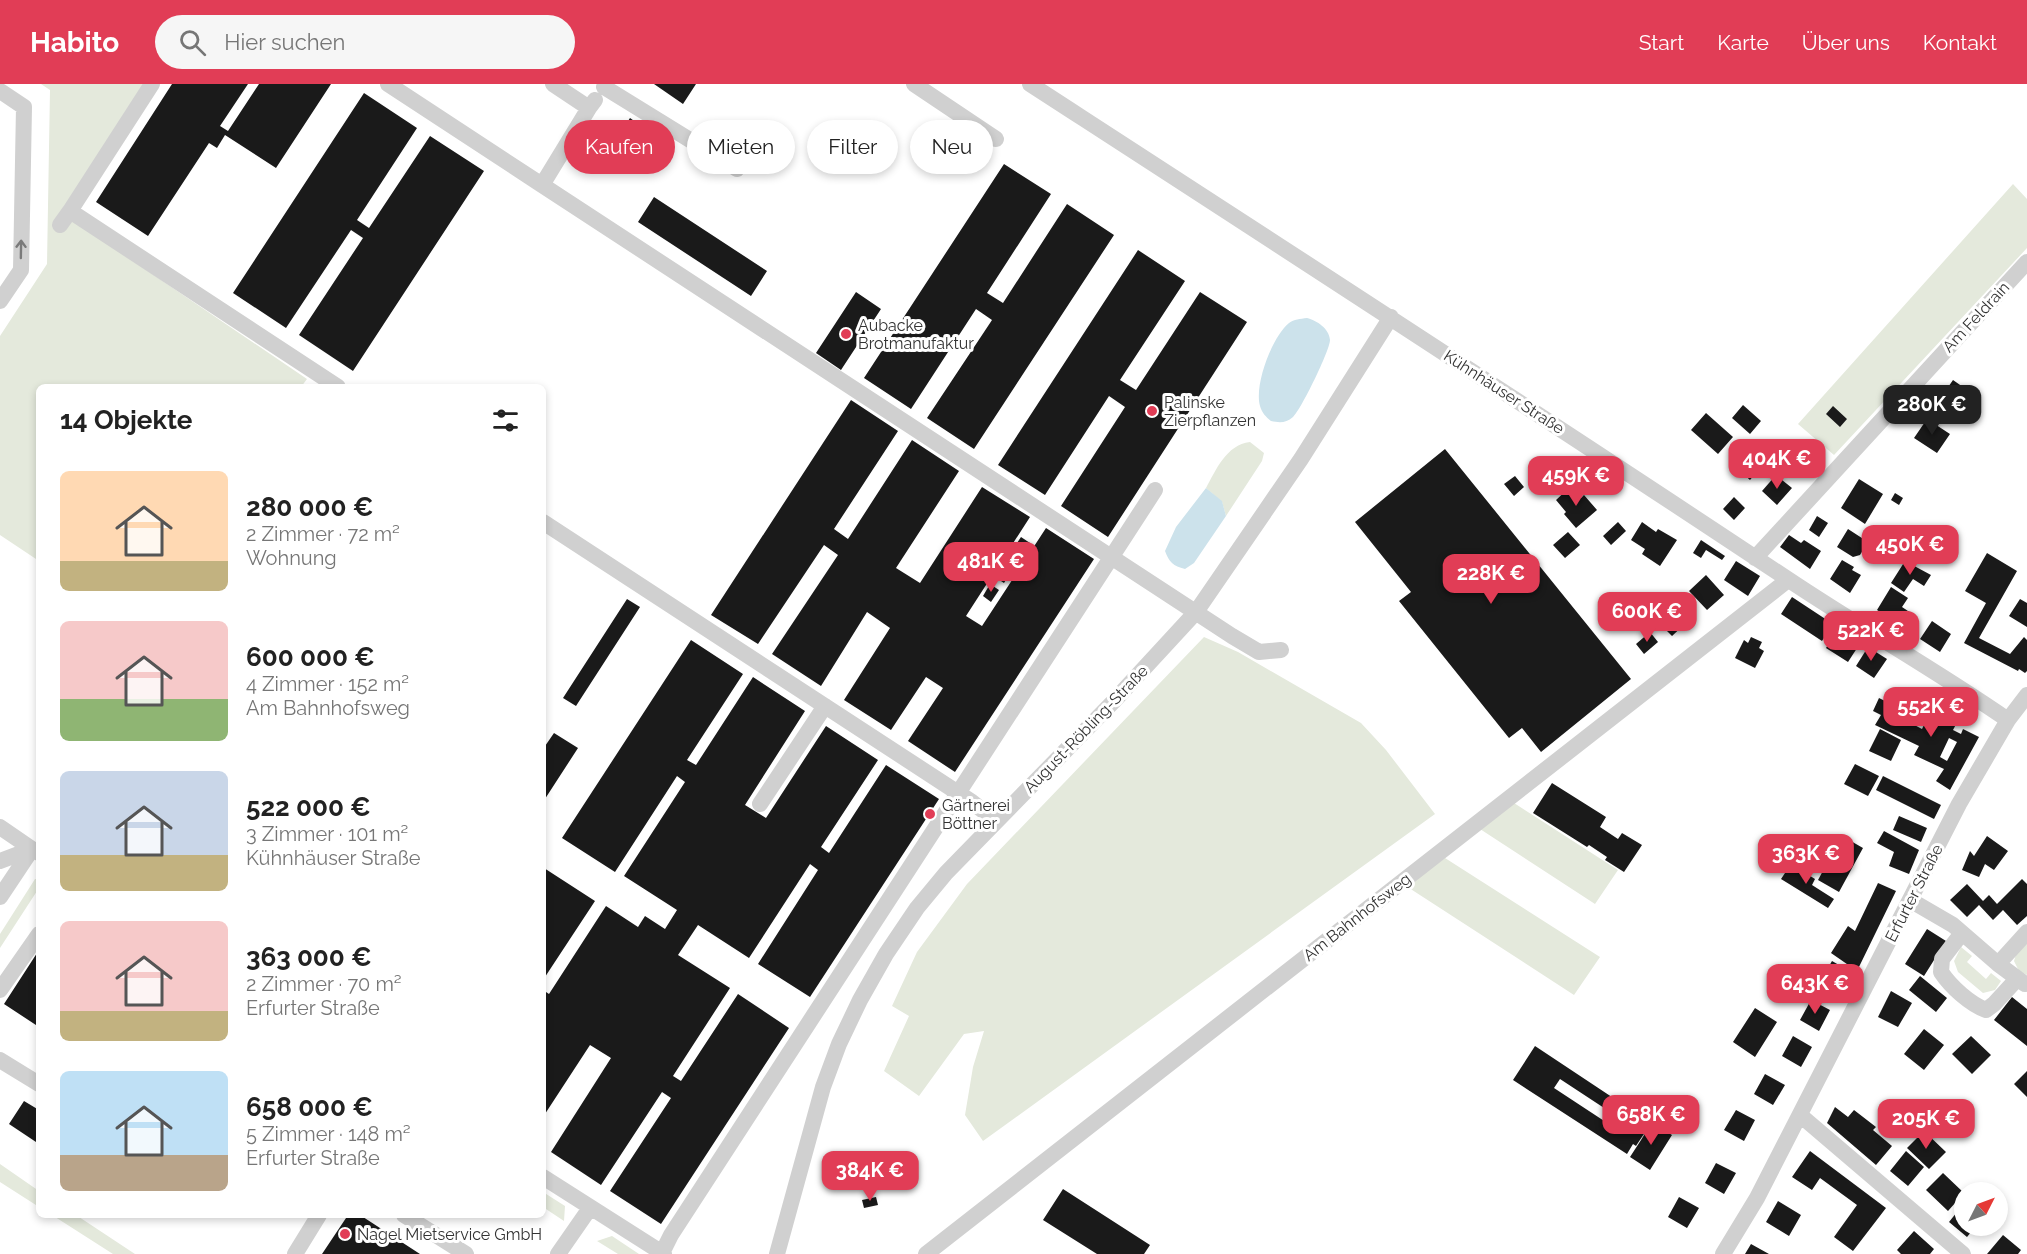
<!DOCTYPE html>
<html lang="de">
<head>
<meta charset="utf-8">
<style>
	body { margin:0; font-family:Raleway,sans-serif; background:#f6f6f6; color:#222; height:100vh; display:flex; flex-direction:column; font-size:22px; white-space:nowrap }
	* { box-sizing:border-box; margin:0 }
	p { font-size:20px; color:#767676 }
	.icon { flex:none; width:33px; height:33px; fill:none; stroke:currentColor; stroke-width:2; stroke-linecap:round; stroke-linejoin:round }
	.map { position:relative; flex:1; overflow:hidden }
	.drawer { position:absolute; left:36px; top:300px; width:510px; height:834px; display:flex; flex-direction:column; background:#fff; border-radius:9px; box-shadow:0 3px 9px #0003 }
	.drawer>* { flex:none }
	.guide { position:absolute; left:564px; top:36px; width:570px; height:54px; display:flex; gap:12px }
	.needle { width:39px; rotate:48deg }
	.buttons { position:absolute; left:1954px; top:1098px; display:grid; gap:12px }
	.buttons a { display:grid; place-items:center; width:54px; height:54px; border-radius:50%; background:#fff; box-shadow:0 3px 9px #0003; font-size:30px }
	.price { position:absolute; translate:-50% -51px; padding:0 14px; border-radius:12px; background:#e13d56; color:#fff; font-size:20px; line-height:39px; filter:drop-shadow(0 2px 3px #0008) }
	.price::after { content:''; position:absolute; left:50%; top:36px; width:18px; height:14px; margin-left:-9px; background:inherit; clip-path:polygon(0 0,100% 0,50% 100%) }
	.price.current { background:#222; color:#fff }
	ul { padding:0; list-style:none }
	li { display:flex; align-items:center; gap:18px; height:150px; padding:0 24px }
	li span { display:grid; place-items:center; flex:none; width:168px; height:120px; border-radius:9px; color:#555 }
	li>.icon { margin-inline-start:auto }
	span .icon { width:72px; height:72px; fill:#fffc; stroke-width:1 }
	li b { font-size:26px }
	h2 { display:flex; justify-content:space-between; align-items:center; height:72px; padding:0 24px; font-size:26px }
	.chip { padding:0 21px; border-radius:27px; background:#fff; box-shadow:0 3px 9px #0003; font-size:21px; line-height:54px }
	.chip.current { background:#e13d56; color:#fff }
	header { display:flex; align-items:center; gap:36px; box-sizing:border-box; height:84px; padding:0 30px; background:#e13d56; color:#fff }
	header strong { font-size:28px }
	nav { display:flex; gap:33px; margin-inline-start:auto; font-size:21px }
	.search { width:420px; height:54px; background:#f6f6f6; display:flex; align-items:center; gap:15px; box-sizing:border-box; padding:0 21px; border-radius:33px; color:#767676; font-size:22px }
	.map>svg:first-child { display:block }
	.green { fill:#e4e9dc }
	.water { fill:#cce2eb }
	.building { fill:#1a1a1a; fill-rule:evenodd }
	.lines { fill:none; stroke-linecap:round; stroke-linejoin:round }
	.minor { stroke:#d0d0d0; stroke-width:16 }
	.oneway { stroke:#7a7a7a }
	.poi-dot { fill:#e13d56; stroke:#fff; stroke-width:2 }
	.labels { text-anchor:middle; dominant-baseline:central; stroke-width:6; stroke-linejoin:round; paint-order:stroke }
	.street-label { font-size:16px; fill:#333; stroke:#fff }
	.poi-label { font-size:16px; fill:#333; stroke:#fff; text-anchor:start }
</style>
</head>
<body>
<header>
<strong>Habito</strong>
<div class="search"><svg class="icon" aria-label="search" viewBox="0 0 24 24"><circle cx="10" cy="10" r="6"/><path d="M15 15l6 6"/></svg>Hier suchen</div>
<nav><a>Start</a><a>Karte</a><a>Über uns</a><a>Kontakt</a></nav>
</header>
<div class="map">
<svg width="2027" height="1170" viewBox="0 0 2027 1170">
	<rect width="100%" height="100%" fill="#fff"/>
	<path class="green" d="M41 0H153L70 127 80 141 307 295 301 303H39V477L0 451V252L47 180 50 6Z
		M2013 100 2027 115V164L1834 371 1798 340Z
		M1250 358 1264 369 1262 377 1226 432 1222 418 1206 404C1216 386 1226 361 1250 358Z
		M1204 553 1238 568 1361 639 1386 666 1435 730 983 1057 965 1031 973 983 984 947 964 950 919 1012 884 987 909 932 892 922 917 868 967 800Z
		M1514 719 1618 786 1595 820 1480 745Z
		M1445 774 1600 873 1574 911 1406 802Z
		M35 795H39V804L0 864V850Z
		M2027 858V891L2019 887 2014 877 2017 867Z
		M1961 863 1972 872 1967 878 1986 895 1991 889 2001 897 1995 906 1983 909 1958 888 1954 877Z
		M0 1080 39 1107V1123L0 1098Z
		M543 1108 565 1122 564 1137 543 1123Z
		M52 1131H76L135 1170H113Z
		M612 1152 639 1170H618L597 1157Z"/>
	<path class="water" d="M1307 234C1317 237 1329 244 1330 256 1330 266 1301 326 1293 333 1286 339 1280 339 1271 337 1266 333 1262 329 1260 322 1254 301 1272 253 1289 239 1294 235 1300 235 1307 234Z
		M1206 404 1222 417 1226 432 1194 479 1185 485C1173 482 1169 478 1165 467L1176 443Z"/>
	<path class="building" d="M172 0H248L220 42 228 47 259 0H331L276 84 225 51 217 64 209 59 148 152 96 118Z
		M654 0H696L683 20Z
		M364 9 417 44 357 136 369 144 430 52 484 87 353 287 299 251 363 154 351 146 286 244 233 209Z
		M630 34 660 55 651 68 621 48Z
		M1004 80 1051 110 987 209 1003 219 1067 120 1114 151 974 365 927 334 992 236 976 225 911 325 864 294Z
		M654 113 767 187 751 212 638 138Z
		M1138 166 1185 197 1120 296 1136 306 1200 208 1247 238 1108 453 1061 422 1125 323 1109 312 1045 411 998 381Z
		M856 208 881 225 841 286 816 269Z
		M1953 296 1970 308 1955 330 1938 318Z
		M851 316 898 347 834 445 848 455 912 356 959 387 896 484 920 499 982 403 1030 433 966 532 982 542 1046 444 1094 475 955 688 908 657 943 604 926 593 891 646 844 616 890 544 867 528 821 602 772 570 838 471 824 461 758 560 711 531Z
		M1743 321 1761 337 1750 350 1732 334Z
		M1833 322 1847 335 1840 343 1826 330Z
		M1706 329 1733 353 1718 370 1691 346Z
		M1927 335 1950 350 1937 369 1914 354Z
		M1445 365 1631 595 1541 668 1522 644 1509 654 1399 517 1411 508 1355 438Z
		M1747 365 1764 379 1750 396 1733 381Z
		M1776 391 1792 404 1777 421 1762 407Z
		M1515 392 1524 403 1514 412 1504 400Z
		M1859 395 1883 410 1865 440 1841 424Z
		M1570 403 1581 414 1584 411 1597 426 1576 444 1564 430 1566 428 1556 416Z
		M1895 409 1903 414 1899 421 1891 416Z
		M1734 413 1745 424 1734 436 1723 425Z
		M1817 432 1828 439 1819 453 1809 446Z
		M1618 438 1626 447 1611 461 1603 452Z
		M1642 438 1656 448 1658 445 1677 456 1660 482 1642 470 1645 465 1631 456Z
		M1875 442 1889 449 1884 457 1871 449Z
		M1848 445 1868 458 1860 471 1853 473 1837 463Z
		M1568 448 1580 461 1565 474 1553 461Z
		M1789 451 1801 459 1804 456 1821 467 1810 485 1780 463Z
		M1021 453 1030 459 1022 471 1013 465Z
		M1701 456 1725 472 1722 476 1706 466 1701 474 1693 469Z
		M1987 469 2017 487 1979 554 2010 570 2024 553 2027 556V587L2025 589 2019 585 2018 587 1964 559 1986 519 1965 507Z
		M1007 474 1016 479 1004 499 995 493Z
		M1842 476 1854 483 1852 486 1861 491 1850 509 1830 495Z
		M1736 477 1760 492 1748 512 1724 496Z
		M1905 477 1931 491 1924 502 1913 495 1904 508 1891 499Z
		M1706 491 1724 511 1707 526 1689 507Z
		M990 500 999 506 991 518 983 512Z
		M1891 503 1908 514 1902 523 1911 529 1903 543 1877 526Z
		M1792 513 1833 540 1822 557 1781 530Z
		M627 515 640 523 576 622 563 614Z
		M2020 515 2027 519V543L2009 532Z
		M1672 521 1687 538 1672 552 1656 536Z
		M1932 537 1951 550 1940 568 1920 555Z
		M1839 544 1861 558 1848 578 1826 564Z
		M1650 548 1658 558 1644 570 1636 560Z
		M1751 553 1762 558 1759 564 1764 567 1755 584 1735 574 1744 556 1748 559Z
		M691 556 743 590 687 676 696 681 753 593 805 627 745 721 766 734 826 642 878 676 821 763 829 769 886 681 939 715 810 913 758 880 818 786 810 780 749 874 698 841 678 871 730 904 673 992 681 997 738 910 789 944 661 1140 610 1107 671 1014 662 1008 601 1101 551 1068 611 974 590 961 543 1033V906L549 910 606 822 638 843 645 832 665 845 677 826 624 792 685 698 677 692 615 788 562 754Z
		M1868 563 1887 575 1874 594 1856 582Z
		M1879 614 1887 618 1889 614 1912 626 1907 637 1922 645 1926 637 1934 641 1944 619 1962 629 1953 646 1961 650 1963 645 1979 653 1950 706 1936 697 1944 685 1914 671 1919 662 1875 641 1881 631 1873 627ZM1949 654 1957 658 1947 677 1940 673Z
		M1880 645 1901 656 1891 677 1869 667Z
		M554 649 578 664 543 718V665Z
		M1855 680 1879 692 1868 712 1844 700Z
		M1883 692 1941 721 1934 735 1876 706Z
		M1552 699 1606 733 1600 743 1618 755 1622 749 1642 761 1624 788 1605 776 1607 773 1589 761 1587 763 1533 729Z
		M1899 732 1927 744 1921 758 1893 746Z
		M1884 747 1919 766 1909 790 1889 782 1894 768 1877 759Z
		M1842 752 1863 764 1839 808 1818 796Z
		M1987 752 2008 767 1994 786 1985 780 1979 793 1962 786 1970 767 1974 772Z
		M1791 780 1815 795 1812 801 1834 815 1828 824 1781 795Z
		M544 784 595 817 543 896V785Z
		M2022 795 2027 800V832L2017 841 2003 826 1993 836 1979 821 1967 833 1950 816 1967 800 1983 817 1989 811 1997 820Z
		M1878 799 1896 807 1857 887 1831 869 1848 842 1855 847Z
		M1927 845 1946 857 1924 892 1905 880Z
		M39 866V943L4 920Z
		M1832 877 1851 888 1840 909 1820 898Z
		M1920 892 1947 914 1936 928 1909 906Z
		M1891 907 1912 919 1898 943 1878 933Z
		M2012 913 2027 925V962L1994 936Z
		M1811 916 1830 926 1819 947 1800 936Z
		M1755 924 1777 938 1755 973 1733 958Z
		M1924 945 1944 961 1924 986 1904 970Z
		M1793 952 1812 963 1801 983 1782 972Z
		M1971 952 1991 971 1972 990 1952 970Z
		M1535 962 1651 1039 1636 1062 1633 1060 1627 1070 1513 996ZM1560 995 1630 1041 1624 1050 1554 1004Z
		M2027 987V1013L2014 1000Z
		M1765 990 1785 1001 1773 1021 1754 1010Z
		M24 1017 39 1026V1060L9 1040Z
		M1835 1023 1848 1033 1854 1026 1876 1043 1873 1046 1892 1062 1876 1081 1827 1039Z
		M1736 1026 1755 1036 1744 1057 1724 1046Z
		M1652 1039 1672 1051 1650 1086 1630 1073Z
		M1924 1047 1946 1068 1929 1085 1907 1064Z
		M1810 1067 1886 1124 1853 1167 1834 1153 1857 1121 1820 1094 1812 1106 1792 1093Z
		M1906 1067 1924 1083 1908 1102 1890 1087Z
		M1716 1079 1736 1089 1724 1110 1705 1099Z
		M1943 1089 1964 1109 1948 1127 1926 1106Z
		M1063 1105 1150 1161 1144 1170H1097L1043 1136Z
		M876 1113 878 1121 864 1124 862 1116Z
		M1679 1113 1699 1124 1687 1144 1668 1133Z
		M1778 1117 1801 1131 1789 1152 1766 1138Z
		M1965 1118V1142H1976L1967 1153 1949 1138Z
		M348 1131H360L420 1170H322Z
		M1914 1147 1934 1165 1930 1170H1901L1897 1166Z
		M2003 1151 2021 1166 2018 1170H1987Z
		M1751 1160 1769 1170H1745Z"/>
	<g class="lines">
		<path class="minor" d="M388 0 542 101
			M553 0 589 24 595 16
			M914 0 996 55
			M1030 0C1283 164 1535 327 1786 494 1859 543 1936 586 2008 636
			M604 3 737 85
			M0 7 24 23 21 186 0 217
			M589 24 542 101 1232 552 1259 568 1281 566
			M70 127 152 0
			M60 141 70 127 338 303
			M543 438 972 718 996 737
			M1755 474 2027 178
			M760 720 825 622
			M0 743 32 765
			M0 777 32 765
			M0 813 32 765 39 769
			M1910 816 1953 841 1998 880 2025 900
			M1962 849 1942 875 1941 888C1951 903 1970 920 1986 926L1994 920 2017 895
			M1998 880 2027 848
			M0 906 39 850
			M0 976 39 1000
			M1800 1031 1963 1170
			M543 1093 664 1170
			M404 1131 466 1170
			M662 1169 671 1151 1155 406
			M295 1170 319 1131
			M558 1170 590 1124
			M777 1170 823 1003 839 960 860 916 886 870 917 824 946 789 1113 618 1196 528 1301 375 1391 233
			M926 1170 1788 496
			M1723 1170 1757 1114 1959 720 2008 636 2027 611"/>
	</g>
	<defs><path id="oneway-shaft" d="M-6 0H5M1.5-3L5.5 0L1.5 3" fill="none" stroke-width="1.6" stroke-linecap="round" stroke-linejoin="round" transform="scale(1.5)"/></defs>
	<use class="oneway" href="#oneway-shaft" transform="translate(21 165) rotate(-89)"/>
	<g class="poi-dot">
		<circle cx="846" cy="250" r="6"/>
		<circle cx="1152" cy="327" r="6"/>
		<circle cx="930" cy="730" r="6"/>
		<circle cx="345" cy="1150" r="6"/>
	</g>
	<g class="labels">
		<g class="street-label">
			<text transform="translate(1976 233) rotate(-47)">Am Feldrain</text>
			<text transform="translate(1504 308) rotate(33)">Kühnhäuser Straße</text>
			<text transform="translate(1086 645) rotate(-46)">August-Röbling-Straße</text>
			<text transform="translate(1914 809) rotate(-63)">Erfurter Straße</text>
			<text transform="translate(1357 833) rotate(-38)">Am Bahnhofsweg</text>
		</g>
		<g class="poi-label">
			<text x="858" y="241">Aubacke<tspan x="858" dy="18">Brotmanufaktur</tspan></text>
			<text x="1164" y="318">Palinske<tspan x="1164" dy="18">Zierpflanzen</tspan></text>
			<text x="942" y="721">Gärtnerei<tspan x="942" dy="18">Böttner</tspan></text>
			<text x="357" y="1150">Nagel Mietservice GmbH</text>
		</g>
	</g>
</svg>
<div class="buttons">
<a><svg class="needle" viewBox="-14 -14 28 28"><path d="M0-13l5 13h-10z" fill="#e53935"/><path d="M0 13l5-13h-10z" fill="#767676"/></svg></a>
</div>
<b class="price current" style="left:1932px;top:352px">280K €</b>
<b class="price" style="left:1777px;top:406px">404K €</b>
<b class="price" style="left:1576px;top:423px">459K €</b>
<b class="price" style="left:1910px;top:492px">450K €</b>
<b class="price" style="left:991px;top:509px">481K €</b>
<b class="price" style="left:1491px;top:521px">228K €</b>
<b class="price" style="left:1647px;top:559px">600K €</b>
<b class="price" style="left:1871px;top:578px">522K €</b>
<b class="price" style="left:1931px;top:654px">552K €</b>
<b class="price" style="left:1806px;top:801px">363K €</b>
<b class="price" style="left:1815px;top:931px">643K €</b>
<b class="price" style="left:1651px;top:1062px">658K €</b>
<b class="price" style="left:1926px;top:1066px">205K €</b>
<b class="price" style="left:870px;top:1118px">384K €</b>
<div class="guide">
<a class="chip current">Kaufen</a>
<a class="chip">Mieten</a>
<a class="chip">Filter</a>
<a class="chip">Neu</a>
</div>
<section class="drawer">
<h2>14 Objekte<svg class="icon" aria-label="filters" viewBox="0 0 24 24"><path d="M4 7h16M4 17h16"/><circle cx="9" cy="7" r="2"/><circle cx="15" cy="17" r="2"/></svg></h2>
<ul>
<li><span style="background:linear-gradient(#ffd9b3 75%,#c2b280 0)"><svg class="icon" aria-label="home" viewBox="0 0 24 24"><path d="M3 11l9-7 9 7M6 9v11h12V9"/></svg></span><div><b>280 000 €</b><p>2 Zimmer · 72 m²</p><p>Wohnung</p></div></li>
<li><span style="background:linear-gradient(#f6c9c9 65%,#8fb573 0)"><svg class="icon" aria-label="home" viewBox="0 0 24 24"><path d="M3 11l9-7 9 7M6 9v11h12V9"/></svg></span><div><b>600 000 €</b><p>4 Zimmer · 152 m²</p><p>Am Bahnhofsweg</p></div></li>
<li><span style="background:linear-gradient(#c9d6e8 70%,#c2b280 0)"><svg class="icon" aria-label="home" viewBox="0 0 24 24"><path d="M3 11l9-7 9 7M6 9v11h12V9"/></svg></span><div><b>522 000 €</b><p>3 Zimmer · 101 m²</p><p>Kühnhäuser Straße</p></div></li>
<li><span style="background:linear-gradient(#f6c9c9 75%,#c2b280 0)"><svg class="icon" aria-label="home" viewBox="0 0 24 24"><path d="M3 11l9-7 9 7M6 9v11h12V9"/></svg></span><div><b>363 000 €</b><p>2 Zimmer · 70 m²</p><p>Erfurter Straße</p></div></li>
<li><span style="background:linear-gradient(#bfe0f5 70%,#b9a48a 0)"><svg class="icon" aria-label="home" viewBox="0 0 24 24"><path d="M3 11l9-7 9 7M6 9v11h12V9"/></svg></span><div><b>658 000 €</b><p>5 Zimmer · 148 m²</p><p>Erfurter Straße</p></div></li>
</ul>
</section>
</div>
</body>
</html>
